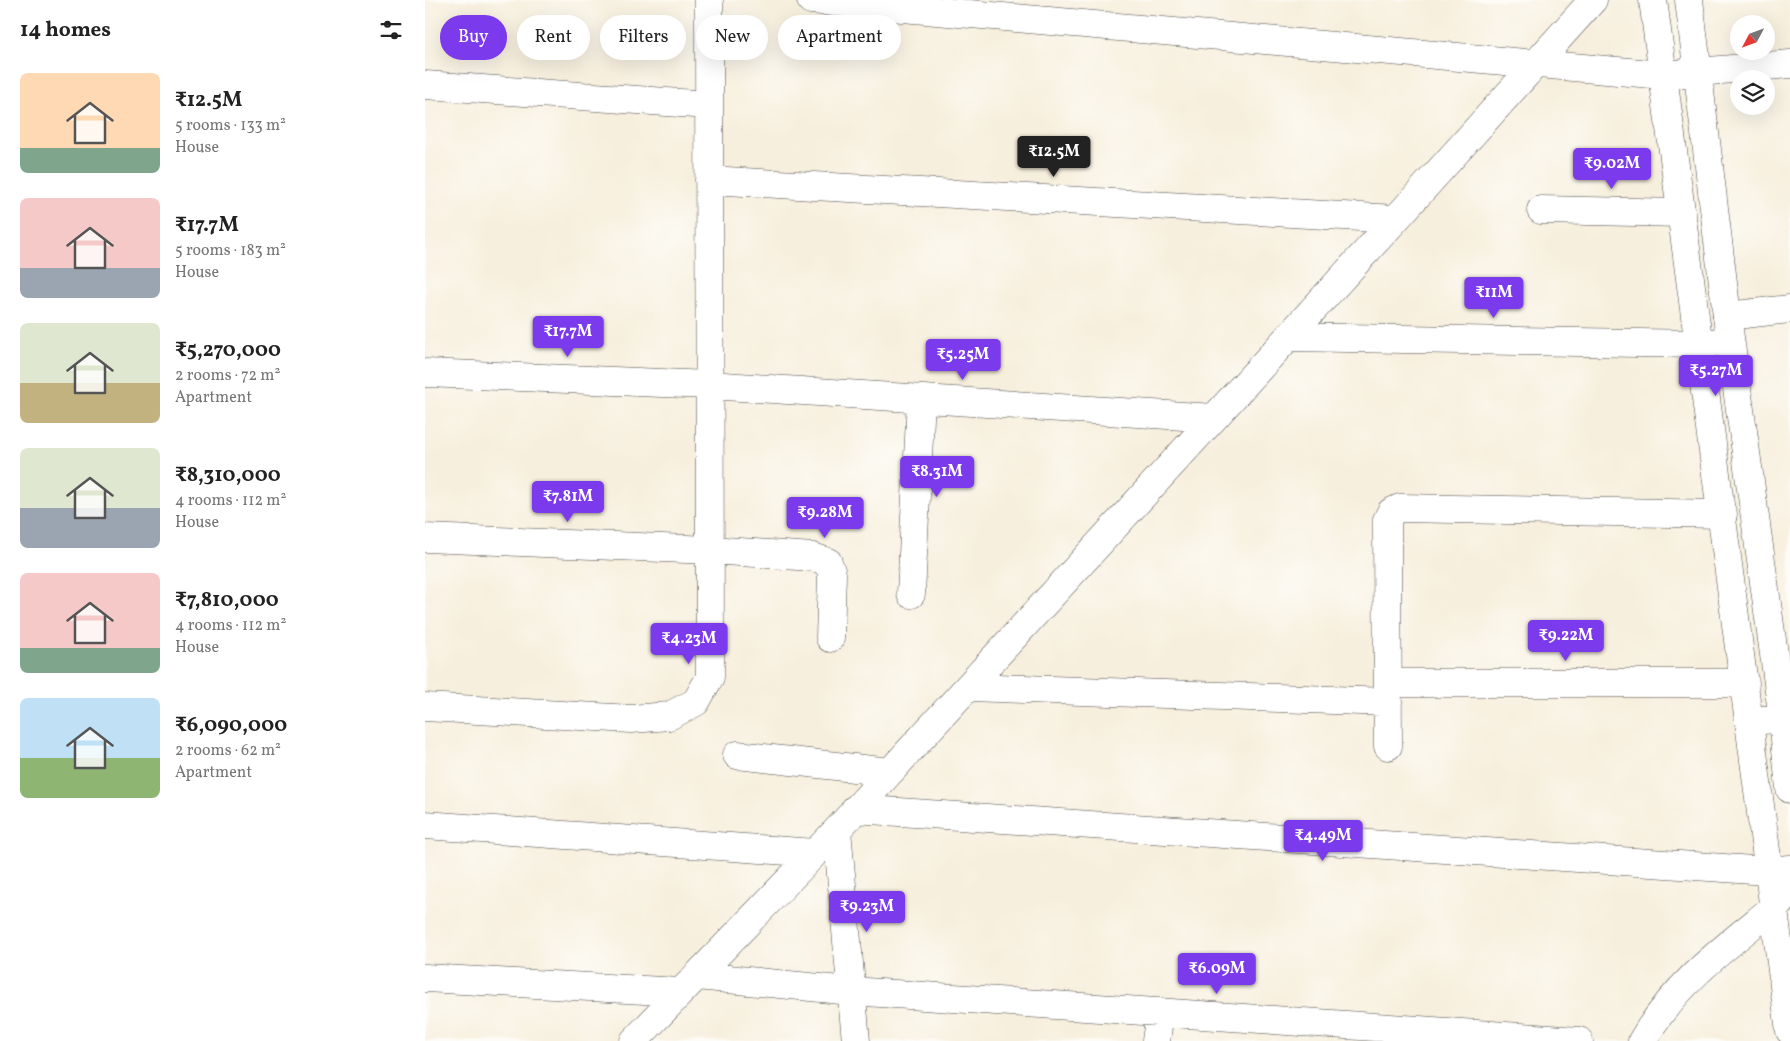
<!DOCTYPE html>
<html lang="en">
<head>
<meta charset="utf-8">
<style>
	body { margin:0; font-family:Vollkorn,serif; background:#f6f6f6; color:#222; height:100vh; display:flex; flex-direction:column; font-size:19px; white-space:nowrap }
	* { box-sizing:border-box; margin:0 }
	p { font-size:16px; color:#767676 }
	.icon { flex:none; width:28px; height:28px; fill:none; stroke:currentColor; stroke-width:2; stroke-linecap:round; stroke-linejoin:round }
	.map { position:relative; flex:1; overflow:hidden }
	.sheet { display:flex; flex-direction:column; background:#fff; width:425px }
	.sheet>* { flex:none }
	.hud { position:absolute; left:15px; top:15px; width:475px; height:45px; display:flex; gap:10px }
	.needle { width:32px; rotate:229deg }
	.controls { position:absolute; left:1305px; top:15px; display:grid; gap:10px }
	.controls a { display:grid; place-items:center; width:45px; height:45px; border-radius:50%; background:#fff; box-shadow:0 5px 20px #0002; font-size:25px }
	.price { position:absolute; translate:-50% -42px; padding:0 11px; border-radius:5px; background:#7c3aed; color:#fff; font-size:16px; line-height:32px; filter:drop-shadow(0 1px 2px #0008) }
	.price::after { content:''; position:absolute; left:50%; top:30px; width:15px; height:11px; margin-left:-8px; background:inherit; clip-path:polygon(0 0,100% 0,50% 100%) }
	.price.selected { background:#222; color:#fff }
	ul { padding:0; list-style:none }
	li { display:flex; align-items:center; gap:15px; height:125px; padding:0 20px }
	li span { display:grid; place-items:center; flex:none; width:140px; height:100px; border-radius:8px; color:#555 }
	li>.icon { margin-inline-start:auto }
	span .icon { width:60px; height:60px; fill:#fffc; stroke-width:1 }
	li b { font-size:21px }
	h2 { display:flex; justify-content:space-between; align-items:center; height:60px; padding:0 20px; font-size:21px }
	.pill { padding:0 18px; border-radius:22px; background:#fff; box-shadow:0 5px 20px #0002; font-size:18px; line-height:45px }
	.pill.selected { background:#7c3aed; color:#fff }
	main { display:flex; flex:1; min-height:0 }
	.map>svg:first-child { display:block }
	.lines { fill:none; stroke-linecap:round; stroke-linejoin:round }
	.minor-casing { stroke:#4a4846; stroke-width:29 }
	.tertiary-casing { stroke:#4a4846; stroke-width:29 }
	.secondary-casing { stroke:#4a4846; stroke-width:29 }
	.minor { stroke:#fff; stroke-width:28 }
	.tertiary { stroke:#fff; stroke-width:28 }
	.secondary { stroke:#fff; stroke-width:28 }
</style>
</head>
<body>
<main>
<section class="sheet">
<h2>14 homes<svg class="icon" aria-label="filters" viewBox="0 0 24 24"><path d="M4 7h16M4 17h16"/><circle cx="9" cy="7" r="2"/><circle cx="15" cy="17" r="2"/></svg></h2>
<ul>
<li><span style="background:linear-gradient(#ffd9b3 75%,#7fa58c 0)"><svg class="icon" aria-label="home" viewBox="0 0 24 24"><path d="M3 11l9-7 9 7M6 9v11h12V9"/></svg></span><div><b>₹12.5M</b><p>5 rooms · 133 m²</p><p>House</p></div></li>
<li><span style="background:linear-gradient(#f6c9c9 70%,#9aa5b1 0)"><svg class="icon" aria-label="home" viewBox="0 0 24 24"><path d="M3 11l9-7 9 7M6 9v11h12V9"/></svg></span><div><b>₹17.7M</b><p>5 rooms · 183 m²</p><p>House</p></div></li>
<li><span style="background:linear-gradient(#dfe7d0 60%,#c2b280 0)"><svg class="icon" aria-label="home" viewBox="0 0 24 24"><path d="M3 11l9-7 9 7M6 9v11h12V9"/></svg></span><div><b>₹5,270,000</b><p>2 rooms · 72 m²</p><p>Apartment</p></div></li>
<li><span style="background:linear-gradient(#dfe7d0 60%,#9aa5b1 0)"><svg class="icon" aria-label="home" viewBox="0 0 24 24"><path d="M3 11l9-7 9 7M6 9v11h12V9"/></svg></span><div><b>₹8,310,000</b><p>4 rooms · 112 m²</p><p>House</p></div></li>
<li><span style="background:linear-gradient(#f6c9c9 75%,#7fa58c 0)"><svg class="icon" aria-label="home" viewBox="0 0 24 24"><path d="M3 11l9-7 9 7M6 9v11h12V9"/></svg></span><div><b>₹7,810,000</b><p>4 rooms · 112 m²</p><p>House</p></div></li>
<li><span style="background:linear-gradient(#bfe0f5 60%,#8fb573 0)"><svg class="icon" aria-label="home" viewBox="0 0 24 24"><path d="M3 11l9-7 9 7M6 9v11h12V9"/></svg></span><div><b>₹6,090,000</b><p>2 rooms · 62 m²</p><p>Apartment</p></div></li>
</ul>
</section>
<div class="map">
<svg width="1365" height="1041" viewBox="0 0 1365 1041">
	<rect width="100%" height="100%" fill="#fdfcf7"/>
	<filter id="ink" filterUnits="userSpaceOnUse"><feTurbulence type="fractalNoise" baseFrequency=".02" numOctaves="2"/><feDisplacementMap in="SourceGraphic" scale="10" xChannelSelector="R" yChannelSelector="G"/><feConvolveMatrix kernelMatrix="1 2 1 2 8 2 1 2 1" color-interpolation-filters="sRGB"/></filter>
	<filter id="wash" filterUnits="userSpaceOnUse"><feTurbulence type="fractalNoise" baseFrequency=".0096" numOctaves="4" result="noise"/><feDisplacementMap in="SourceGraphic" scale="20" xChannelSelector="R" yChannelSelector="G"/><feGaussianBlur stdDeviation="1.12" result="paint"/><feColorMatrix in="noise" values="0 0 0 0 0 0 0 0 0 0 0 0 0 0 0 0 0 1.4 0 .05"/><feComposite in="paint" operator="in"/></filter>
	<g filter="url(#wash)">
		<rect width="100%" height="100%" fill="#f7efdd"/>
	</g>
	<g filter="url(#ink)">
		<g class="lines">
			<g class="minor-casing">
				<path id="minor" d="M386 0 1238 75 1365 64
					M0 85 284 105
					M284 180 971 219
					M1116 210 1257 213
					M1302 316 1365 309
					M863 337 1275 344 1305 341
					M0 373 284 385 789 418
					M0 538 285 550 388 557 403 562 407 574 405 638
					M486 594 496 399
					M963 683H1320
					M543 687 963 702
					M0 707 206 719 244 716 271 702 285 677 284 0
					M963 746 962 520 966 512 975 508 1298 514
					M312 755 465 772
					M430 809 1343 871 1365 869
					M0 825 390 853
					M412 830 431 1041
					M272 976 426 991 1154 1041
					M0 978 256 992
					M209 1041 412 830 971 219 1168 0
					M731 1041 735 1012
					M1217 1041C1254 977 1310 941 1365 894"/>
			</g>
			<g class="tertiary-casing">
				<path id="tertiary" d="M1325 721 1365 718"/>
			</g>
			<g class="secondary-casing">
				<path id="secondary" d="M1228 0 1365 1031
					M1264 0 1302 316 1358 719 1365 789"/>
			</g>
			<use href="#minor" class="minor"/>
			<use href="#tertiary" class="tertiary"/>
			<use href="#secondary" class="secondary"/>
		</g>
	</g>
</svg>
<div class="controls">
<a><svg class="needle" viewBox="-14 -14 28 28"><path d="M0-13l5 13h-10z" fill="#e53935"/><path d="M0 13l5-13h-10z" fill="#767676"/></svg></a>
<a><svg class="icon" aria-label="layers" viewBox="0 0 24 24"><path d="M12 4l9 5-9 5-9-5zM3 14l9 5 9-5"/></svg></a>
</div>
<b class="price selected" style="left:629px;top:178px">₹12.5M</b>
<b class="price" style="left:1187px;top:190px">₹9.02M</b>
<b class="price" style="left:1069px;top:319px">₹11M</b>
<b class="price" style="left:143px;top:358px">₹17.7M</b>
<b class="price" style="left:538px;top:381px">₹5.25M</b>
<b class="price" style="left:1291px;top:397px">₹5.27M</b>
<b class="price" style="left:512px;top:498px">₹8.31M</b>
<b class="price" style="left:143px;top:523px">₹7.81M</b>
<b class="price" style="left:400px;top:539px">₹9.28M</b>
<b class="price" style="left:1141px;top:662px">₹9.22M</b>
<b class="price" style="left:264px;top:665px">₹4.23M</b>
<b class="price" style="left:898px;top:862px">₹4.49M</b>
<b class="price" style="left:442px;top:933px">₹9.23M</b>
<b class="price" style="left:792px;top:995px">₹6.09M</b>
<div class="hud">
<a class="pill selected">Buy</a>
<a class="pill">Rent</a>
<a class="pill">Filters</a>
<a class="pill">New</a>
<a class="pill">Apartment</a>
</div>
</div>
</main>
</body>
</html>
